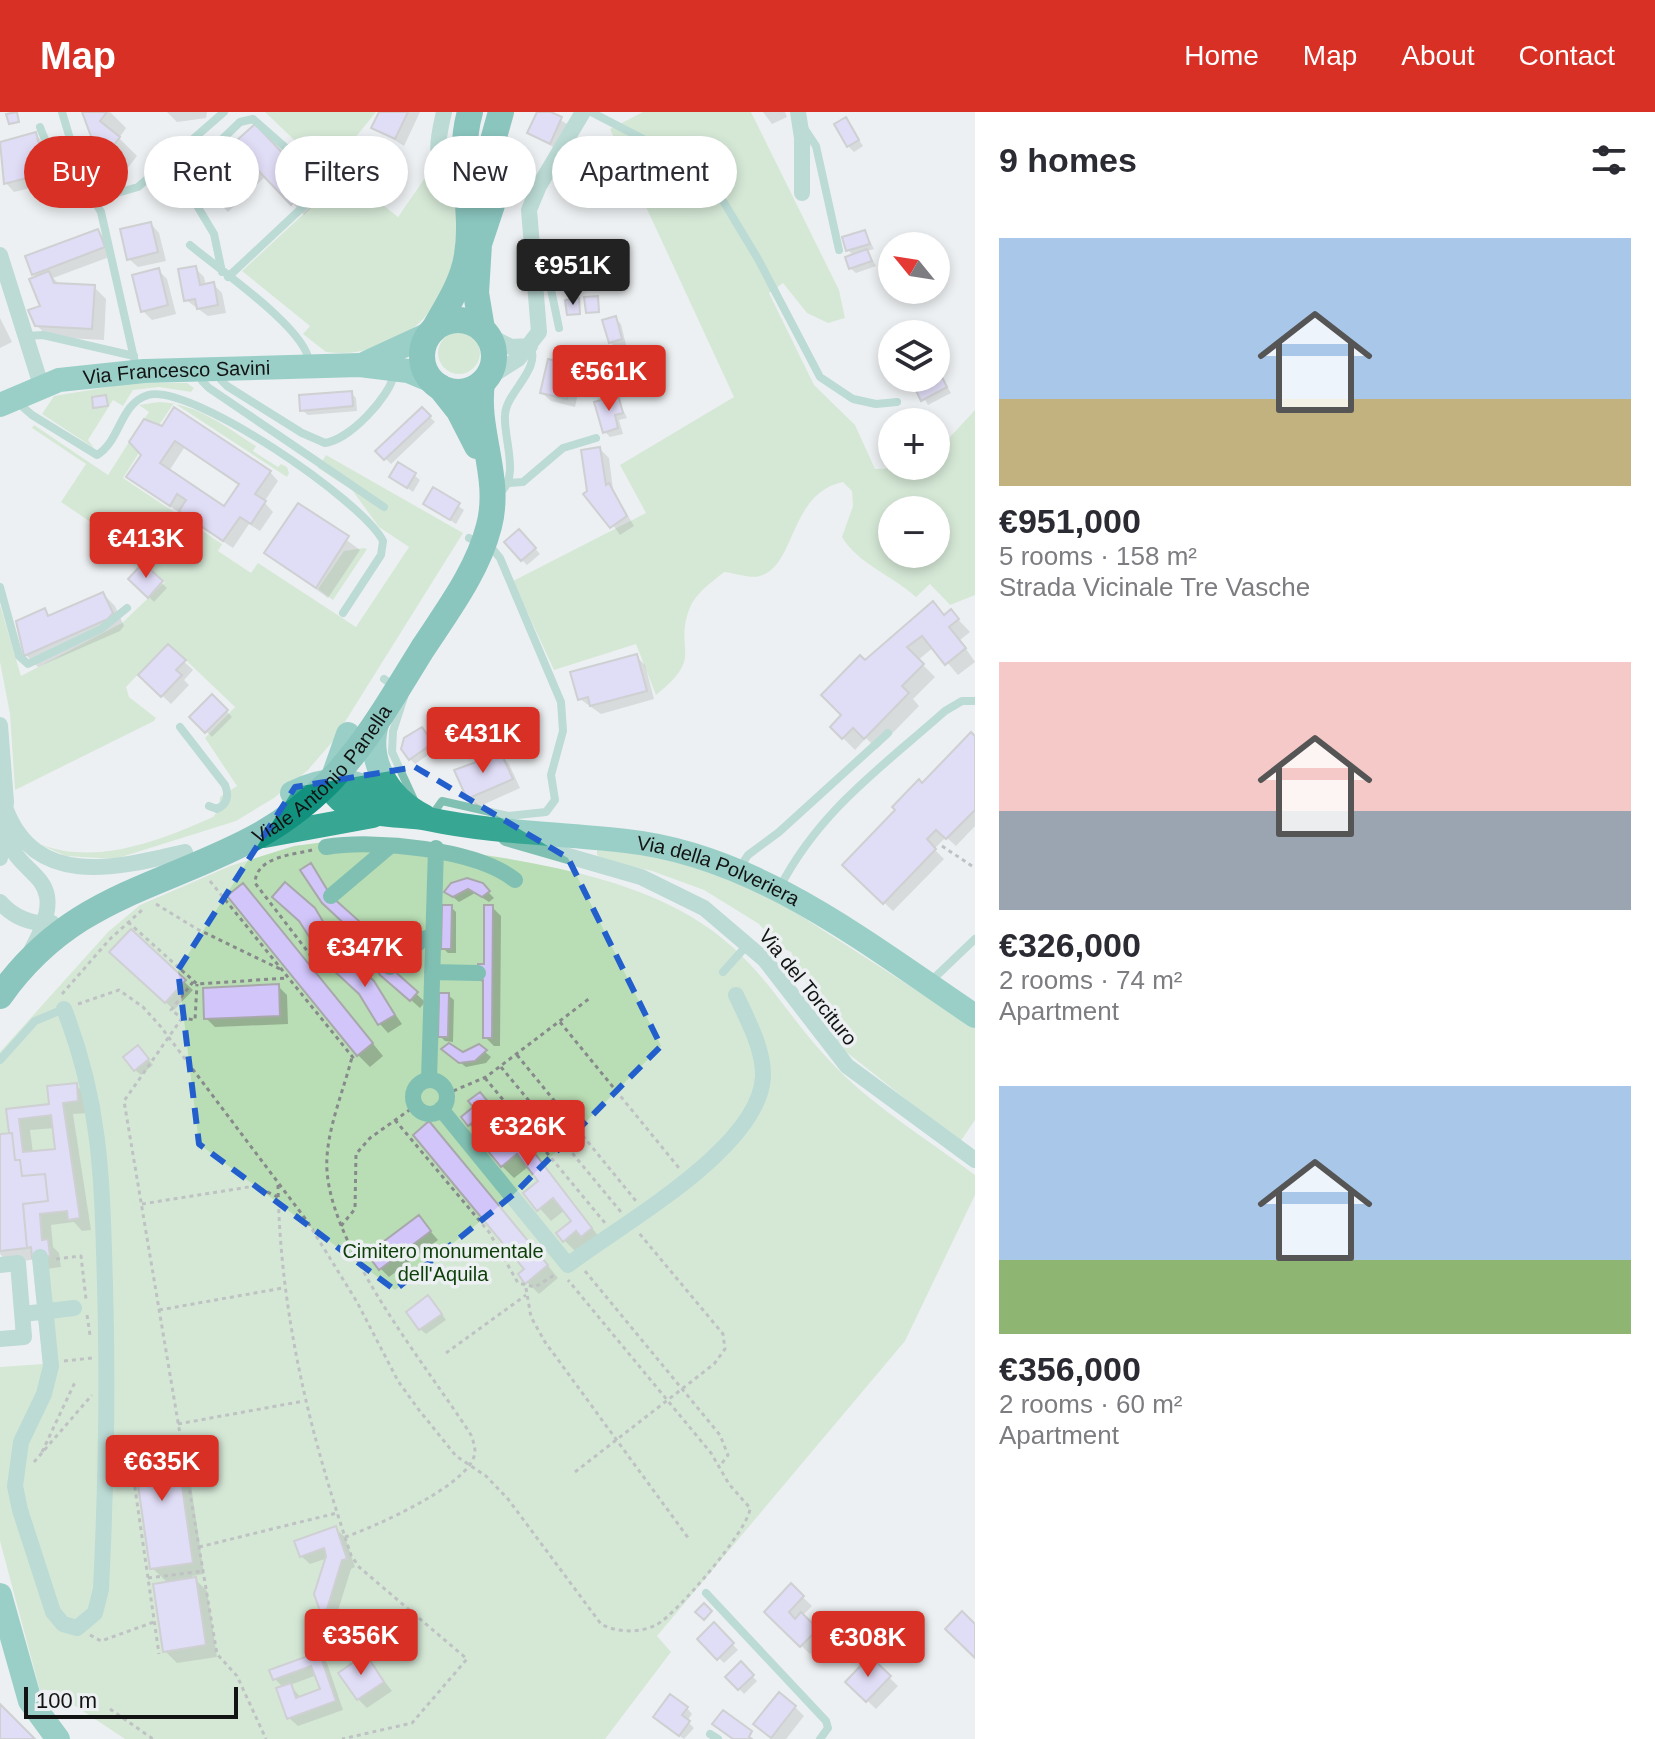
<!DOCTYPE html>
<html lang="en">
<head>
<meta charset="utf-8">
<style>
	body { margin:0; font-family:Helvetica,sans-serif; background:#f2f2f3; color:#2b2b33; height:100vh; display:flex; flex-direction:column; font-size:30px; white-space:nowrap }
	* { box-sizing:border-box; margin:0 }
	p { font-size:26px; color:#7c7c81 }
	.icon { flex:none; width:44px; height:44px; fill:none; stroke:currentColor; stroke-width:2; stroke-linecap:round; stroke-linejoin:round }
	.map { position:relative; flex:1; overflow:hidden }
	.details { display:flex; flex-direction:column; background:#fff; width:680px }
	.details>* { flex:none }
	.guide { position:absolute; left:24px; top:24px; width:760px; height:72px; display:flex; gap:16px }
	.needle { width:52px; rotate:300deg }
	.buttons { position:absolute; left:878px; top:120px; display:grid; gap:16px }
	.buttons a { display:grid; place-items:center; width:72px; height:72px; border-radius:50%; background:#fff; box-shadow:0 4px 12px #0003; font-size:40px }
	.scale { position:absolute; left:24px; bottom:20px; width:214px; box-sizing:border-box; padding-left:8px; border:4px solid #121313; border-top:0; font-size:22px; line-height:28px; white-space:nowrap; color:#121313; -webkit-text-stroke:6px #edf0f2; paint-order:stroke }
	.price { position:absolute; translate:-50% -68px; padding:0 18px; border-radius:8px; background:#d93025; color:#fff; font-size:26px; line-height:52px; filter:drop-shadow(0 2px 4px #0008) }
	.price::after { content:''; position:absolute; left:50%; top:48px; width:24px; height:18px; margin-left:-12px; background:inherit; clip-path:polygon(0 0,100% 0,50% 100%) }
	.price.current { background:#222; color:#fff }
	ul { padding:0; list-style:none }
	li { display:grid; align-content:center; gap:16px; height:424px; padding:0 24px }
	li span { display:grid; place-items:center; height:248px; border-radius:0px; color:#555 }
	li>.icon { margin-inline-start:auto }
	span .icon { width:144px; height:144px; fill:#fffc; stroke-width:1 }
	li b { font-size:34px }
	h2 { display:flex; justify-content:space-between; align-items:center; height:96px; padding:0 24px; font-size:34px }
	.tag { padding:0 28px; border-radius:36px; background:#fff; box-shadow:0 4px 12px #0003; font-size:28px; line-height:72px }
	.tag.current { background:#d93025; color:#fff }
	header { display:flex; align-items:center; gap:48px; box-sizing:border-box; height:112px; padding:0 40px; background:#d93025; color:#fff }
	header strong { font-size:38px }
	nav { display:flex; gap:44px; margin-inline-start:auto; font-size:28px }
	main { display:flex; flex:1; min-height:0 }
	.map>svg:first-child { display:block }
	.green { fill:#b9ddb4; fill-rule:evenodd }
	.shadow { fill:#0003; fill-rule:evenodd }
	.building { fill:#d1c5fa; stroke:#a8a8aa; stroke-width:2; fill-rule:evenodd }
	.lines { fill:none; stroke-linecap:round; stroke-linejoin:round }
	.path { stroke:#878a8b; stroke-width:3; stroke-dasharray:4 4; stroke-linecap:butt }
	.lane { stroke:#80c0b2; stroke-width:8 }
	.street { stroke:#80c0b2; stroke-width:16 }
	.secondary { stroke:#37a794; stroke-width:24 }
	.primary { stroke:#13917f; stroke-width:26 }
	.marked { fill:none; stroke:#225fcc; stroke-width:6; stroke-dasharray:16 10; stroke-linejoin:round }
	.labels { text-anchor:middle; dominant-baseline:central; stroke-width:7; stroke-linejoin:round; paint-order:stroke }
	.street-label { font-size:20px; fill:#121313; stroke:#edf0f2 }
	.park-label { font-size:20px; fill:#0d3f08; stroke:#edf0f2 }
</style>
</head>
<body>
<header>
<strong>Map</strong>
<nav><a>Home</a><a>Map</a><a>About</a><a>Contact</a></nav>
</header>
<main>
<div class="map">
<svg width="975" height="1627" viewBox="0 0 975 1627">
	<rect width="100%" height="100%" fill="#edf0f2"/>
	<path class="green" d="M265 0H376L342 42 347 64 398 105 427 63C487 92 451 192 408 220 382 236 356 244 326 240L303 222 310 214 242 159 338 70Z
		M643 0H751L839 178 845 206 828 211 807 201 783 171 769 181 814 273 855 313 875 357 936 354V340L975 298V483L950 493 930 472 916 485C893 464 858 452 842 425L853 394 852 379 843 370C789 381 796 454 760 464 751 467 735 461 724 460 711 471 695 481 689 498 674 540 705 544 656 583L636 532 554 558 513 469 646 401 620 353 734 285 610 17ZM892 398H936V442H892Z
		M438 241a21 21 0 1 1 42 0a21 21 0 1 1-42 0Z
		M132 271H187L194 276 191 280 159 275 133 278 123 294 113 288 88 328 94 336 42 302 54 284Z
		M159 290C196 291 226 315 256 334L253 339 278 355 281 352 287 355 289 361 287 365 174 291 159 313 144 307 149 300 139 293Z
		M34 313 108 363 129 330 139 341 123 366 222 432 218 439 251 461 258 451 356 515 409 435 379 415 352 378 318 356 326 343 463 421 333 629 308 658 274 686 236 709 115 747 66 744 39 732C96 754 159 729 213 705L219 697 220 685 237 674 205 626 235 595 168 531 126 575 129 585 156 606 154 609 15 678 10 602 0 550V493L21 564 122 511 165 470 129 436 61 390 86 352 32 316Z
		M364 436 367 437 333 488 318 477 344 439Z
		M363 725C466 742 601 751 690 804 759 845 778 893 828 947 869 992 926 1026 975 1063V1083L905 1229 657 1524 671 1540 605 1627H125L51 1578 40 1579 0 1429V1255L43 1252 31 1136 0 1139V940L108 820 140 793 230 754 294 734Z
		M597 738 668 743 773 786 975 916V1008L960 1030 845 939 832 922 791 840 778 834 759 812 704 778 652 759 603 747 597 743Z"/>
	<path class="shadow" d="M84 0H110L126 16 119 26 137 44 123 62 97 34Z
		M167 0H207L206 6 177 10Z
		M381 0H420L404 34 374 15Z
		M539 0H547L567 12 555 36 529 21Z
		M763 0H785L787 5 772 12Z
		M846 8 863 34 854 40 848 34Z
		M254 14 323 85 304 103 266 64 228 100 196 68Z
		M35 22 44 31 54 70 14 80 6 71 0 32Z
		M151 112 159 121 166 149 138 155 129 147Z
		M98 119 107 128 112 144 53 166 60 173 94 175 106 187 104 228 49 225 36 213 42 195 34 161Z
		M865 120 874 137 867 139 876 154 856 161 850 156 854 144 848 138Z
		M195 156 204 165 206 174 213 172 222 181 226 201 208 204 186 188Z
		M159 159 167 167 176 202 152 208 143 199Z
		M0 206 12 230 0 236Z
		M615 206 621 212 626 233 616 236 610 230Z
		M574 255 582 264 575 295 551 289 542 281Z
		M936 256 951 281 928 293 912 266H936Z
		M351 281 356 286 357 299 308 303 302 298Z
		M617 285 627 306 619 308 623 322 610 325 605 320Z
		M422 297 435 310 391 352 378 339Z
		M145 310 270 360 278 369 264 390 273 400 260 419 249 412 233 436 138 373 129 365 143 343ZM184 336 240 374 224 397 169 359Z
		M600 337 609 346 613 378 634 414 620 423 589 380Z
		M414 363 420 368 413 380 391 364Z
		M434 378 464 398 456 412 426 392Z
		M299 393 360 438 328 486 267 441Z
		M525 425 540 442 527 453 522 448Z
		M143 454 167 476 154 490 131 467Z
		M103 482 115 494 124 514 120 519 38 555 26 543 18 510 45 499 51 505Z
		M951 500 970 520 960 528 975 550 958 563 934 535 918 548 935 565 913 587 919 594 877 637 866 626 855 638 832 615 844 603 865 551Z
		M168 535 193 558 184 568 189 573 171 592 141 563Z
		M636 544 645 553 654 587 601 602 580 587Z
		M212 584 232 605 212 625 192 605Z
		M427 623 437 637 415 652 410 647Z
		M975 626V714L956 734 946 725 934 737 944 747 893 799 845 753 919 670 922 674Z
		M500 643 509 652 520 676 478 695 469 686 457 659Z
		M310 754 338 792 366 819 361 825 333 800Z
		M472 768 489 781 494 786 489 790 475 781 459 790 447 780Z
		M230 785 255 786 383 944 370 955 358 943Z
		M451 795 456 800V841H448L443 836Z
		M492 795 501 804 500 934H494L485 925V873L480 868 486 854Z
		M313 798 342 840 329 848 320 839Z
		M131 820 193 878 174 898 112 840Z
		M369 825 397 864 425 890 420 896 392 871Z
		M373 870 402 912 388 921 380 912Z
		M278 874 287 883 288 912 215 915 206 906Z
		M448 883 454 888 453 930 445 929 440 924Z
		M479 935 491 945 486 951 466 955 449 942H470Z
		M143 941 153 953 141 963 135 958Z
		M76 973 88 985 89 1001 73 1002 91 1118 82 1119 74 1110 51 1113 53 1135 59 1141 61 1155 46 1157 37 1147 9 1151 0 1142V1024L11 1023 8 999 51 994ZM55 1016 57 1038 33 1041 30 1018Z
		M480 982 524 1034 538 1044 602 1129 576 1140 565 1129 574 1109 565 1098 551 1109 526 1081 541 1069 529 1054 514 1066 502 1054 506 1024 496 1012 481 1025 464 1006 476 996Z
		M441 1024 558 1166 539 1182 520 1163 527 1157Z
		M419 1106 438 1128 389 1165 380 1156Z
		M434 1191 446 1208 426 1222 420 1217Z
		M174 1327 186 1339 204 1462 192 1464 207 1479 217 1545 177 1551 165 1539 168 1471 152 1456Z
		M336 1417 345 1425 355 1455 351 1457 336 1505 331 1507 322 1498 328 1446 310 1452 301 1444Z
		M791 1474 812 1494 802 1504 825 1527 810 1542 766 1500Z
		M714 1513 738 1538 724 1551 700 1527Z
		M318 1542 327 1551 343 1598 298 1614 289 1606 283 1575 274 1566ZM317 1563 322 1579 301 1586 290 1573Z
		M365 1545 392 1579 367 1596 358 1587Z
		M870 1547 898 1574 876 1597 848 1570Z
		M741 1552 757 1569 744 1582 728 1565Z
		M795 1595 804 1604 786 1627H772L765 1621Z
		M687 1596 692 1602 687 1609 694 1616 684 1627 661 1610Z"/>
	<path class="building" d="M17 0 19 10 9 12 6 2Z
		M82 0H107L100 9 120 25 104 46 95 35Z
		M379 0H408L395 27 371 16Z
		M537 0H551L562 5 550 32 527 21Z
		M846 5 859 28 847 35 834 12Z
		M255 12 312 72 291 93 253 53 215 90 193 68Z
		M36 20 46 61 4 72 0 30Z
		M151 110 158 140 127 148 120 117Z
		M98 117 105 135 32 163 25 144Z
		M865 118 870 132 846 139 842 125Z
		M867 137 872 149 849 157 845 145Z
		M196 154 200 173 214 170 218 193 197 197 195 187 184 189 178 157Z
		M159 156 168 193 141 200 132 163Z
		M49 159 54 171 95 173 92 217 35 214 28 198 40 194 29 167Z
		M598 184 599 200 586 201 584 185Z
		M579 186 580 202 567 203 565 188Z
		M616 204 622 227 609 231 602 208Z
		M548 247 575 253 567 287 540 281Z
		M936 253 947 275 921 289 910 266H936Z
		M352 279 353 294 300 299 299 283Z
		M106 283 108 294 93 296 92 285Z
		M618 283 623 301 615 303 618 316 603 321 594 290Z
		M174 295 271 359 255 382 266 389 251 412 240 405 223 429 179 399 186 388 177 382 170 394 126 365 141 343 129 330 144 307 162 314ZM175 329 239 372 224 394 160 351Z
		M422 295 431 304 384 348 375 339Z
		M600 335 606 373 609 371 627 404 610 416 583 382 587 379 581 338Z
		M398 350 416 361 407 376 389 365Z
		M433 375 460 391 450 408 423 392Z
		M298 391 349 424 316 476 264 441Z
		M519 417 536 436 521 449 504 430Z
		M143 451 163 469 148 486 128 467Z
		M103 480 113 501 108 507 24 544 16 509 45 496 48 504Z
		M933 489 944 503 951 497 959 507 949 515 966 536 945 553 922 524 907 535 924 552 902 574 909 581 864 627 853 616 842 627 830 615 841 603 821 583 860 543 865 548Z
		M168 532 186 548 176 558 182 563 161 585 138 563Z
		M637 542 647 579 590 594 588 585 578 588 570 560Z
		M212 582 228 598 205 621 189 605Z
		M422 615 433 631 409 648 401 637 404 626Z
		M971 620 975 624V698L946 727 936 718 927 727 936 737 883 792 842 753 895 698 892 695 919 667 922 671Z
		M501 641 513 667 467 687 454 658Z
		M311 751 331 784 359 809 351 818 322 791 300 758Z
		M467 766 483 771 490 779 482 785 468 777 453 785 444 780 451 771Z
		M285 770 315 796 335 830 319 840 299 809 272 785Z
		M243 771 373 931 357 944 227 784Z
		M442 793H452L451 837H441Z
		M484 793H493L492 926H483V868H478V852H484Z
		M131 817 186 868 165 891 109 840Z
		M370 823 390 855 418 880 410 889 380 863 359 829Z
		M344 843 374 869 395 903 378 913 359 882 332 857Z
		M279 872 280 904 204 907 203 876Z
		M439 881H449L448 925H438Z
		M449 931 463 940 479 932 487 938 475 949 459 951 441 937Z
		M138 933 149 947 134 959 123 945Z
		M77 971 78 989 63 991 80 1106 68 1108 67 1099 40 1102 42 1128 48 1127 50 1144 32 1146 31 1135 27 1136 23 1092 48 1089 45 1062 22 1064 20 1048H15L12 1021H9L6 997 49 992 47 974ZM51 1003 55 1037 23 1040 19 1007Z
		M480 980 523 1032 526 1030 592 1116 581 1125 576 1119 563 1130 556 1121 571 1109 553 1086 537 1099 523 1081 538 1069 517 1042 501 1055 487 1038 503 1024 484 1001 468 1014 461 1005 473 995 468 989Z
		M429 1009 548 1153 525 1172 518 1162 524 1157 413 1023Z
		M12 1021 15 1048H20L22 1064 45 1062 48 1089 23 1092 27 1136 0 1139V1022Z
		M419 1103 431 1119 379 1158 367 1142Z
		M428 1183 442 1202 419 1218 406 1200Z
		M175 1325 193 1451 150 1457 132 1331Z
		M336 1414 347 1447 342 1448 327 1497 320 1499 314 1482 326 1444 324 1436 300 1445 294 1429Z
		M196 1465 206 1533 163 1540 153 1472Z
		M791 1471 804 1484 789 1500 795 1507 801 1500 818 1517 800 1535 764 1500Z
		M704 1491 712 1499 704 1508 695 1500Z
		M962 1499 975 1512V1546L945 1517Z
		M714 1510 734 1531 717 1548 697 1527Z
		M319 1540 336 1589 287 1607 276 1576 291 1571 296 1586 320 1577 311 1554 273 1568 269 1558Z
		M366 1542 384 1570 357 1588 338 1561Z
		M870 1544 891 1564 866 1590 845 1570Z
		M741 1549 754 1563 738 1578 725 1565Z
		M779 1580 796 1594 771 1626 753 1612Z
		M670 1582 688 1595 682 1603 690 1609 679 1624 653 1605Z
		M0 1592 35 1627H0Z
		M723 1598 752 1619 749 1625 752 1627H733L712 1612Z"/>
	<g class="lines">
		<path class="path" d="M942 734 975 756
			M312 738C291 743 256 745 255 771L318 853
			M210 769 355 948
			M156 792 197 817 282 858
			M128 810 197 872 288 866
			M193 870 171 898 182 906 195 908 197 872
			M62 882 110 827 142 798
			M78 892 119 878 143 895 161 915 307 1109 357 1190 398 1269 419 1298 456 1344 486 1364 508 1387 601 1512C617 1521 640 1521 656 1513 676 1503 750 1416 750 1396L729 1372 711 1341 568 1168
			M182 906 124 989 217 1542 237 1564 266 1627
			M560 910 679 1056
			M517 943 636 1089
			M501 955 621 1100
			M485 966 605 1111
			M446 982 486 965 590 886
			M395 1008 489 1120 518 1171 535 1175 556 1162
			M278 1073C280 1202 310 1322 351 1443L359 1455 467 1547 412 1611 342 1627
			M142 1092 255 1074 278 1085
			M341 1114 355 1097 356 1042 370 1026 415 994
			M56 1147 81 1144 86 1187
			M585 1159 720 1323 728 1343 720 1354
			M526 1176 531 1205 545 1230 689 1427
			M159 1198 283 1176
			M87 1203 90 1223
			M446 1241 526 1183
			M64 1249 92 1246
			M178 1312 304 1289
			M129 1335 159 1542
			M42 1340 76 1268
			M34 1350 92 1283
			M575 1360 714 1252 725 1237 723 1222 639 1121
			M345 1425C375 1415 461 1376 473 1347 477 1339 474 1331 471 1323 428 1255 321 1126 327 1045 329 1012 344 977 352 945
			M199 1435 337 1401
			M148 1466 203 1459
			M90 1523 101 1529 154 1510
			M110 1597 153 1627"/>
		<path class="lane" d="M62 0 77 50 109 79 117 81 138 75 224 0
			M591 0 651 31 681 38 699 49 758 147 820 265 853 287 876 292 897 290
			M40 15C51 50 84 68 101 100L136 255
			M804 16 816 34 839 138
			M190 133C217 156 307 217 309 250
			M533 150 541 151 547 158 559 216
			M222 160 214 122 181 67 240 10 253 7 319 65 322 77 228 165
			M26 224 43 223 134 244
			M201 258 202 269 209 276 384 395
			M221 258V268L227 274 302 321 325 331C349 328 390 285 394 262
			M16 289 32 303 97 343C120 330 120 291 148 283 191 271 363 389 383 429L381 443 343 501
			M509 371 523 370 563 336 596 326
			M499 381C521 367 503 325 505 303 506 280 542 257 530 234
			M0 475 19 544 28 552 101 517 127 496
			M384 567 405 582 393 619 392 640 415 690
			M180 615 225 673C229 683 228 692 217 697L209 694
			M430 706 442 689 508 704 546 700 555 688 551 663 563 619 561 590 500 446 491 435 469 426
			M738 758 748 743 779 720 888 621
			M780 775C820 698 882 655 945 599L962 589H975
			M723 860 749 831
			M931 869 975 827
			M0 948 35 909 64 897
			M706 1481 826 1609 828 1616 820 1627
			M710 1622 718 1627"/>
		<path class="street" d="M444 0C440 18 430 53 452 63 459 67 464 65 471 69
			M798 0 802 26V81
			M0 143 41 273
			M487 223 511 235 530 234
			M485 268 518 247 539 220 529 98 539 74 583 0
			M0 613 6 690 0 746
			M6 698C37 778 120 755 185 740
			M5 715C11 770 77 755 32 837
			M506 726 641 765 704 796 765 848 847 954 975 1048
			M326 735C375 727 476 737 515 768
			M331 784 390 734
			M0 790C13 805 32 813 52 811
			M390 855 423 827 434 824
			M432 860 478 861
			M429 968 436 736
			M413 985a17 17 0 1 1 34 0a17 17 0 1 1-34 0Z
			M441 997 568 1153C621 1112 759 1037 763 965 764 937 747 907 736 883
			M40 1145 51 1254 44 1282 21 1330 15 1374 20 1398 53 1500 63 1512 77 1516 95 1501 101 1477C106 1375 108 1275 105 1173 102 1071 102 994 64 897
			M0 1153 18 1151 24 1225 0 1227
			M23 1202 74 1196"/>
		<g class="secondary">
			<path d="M366 251 429 222"/>
			<path id="s1" d="M0 293 59 268 144 259 360 253 408 259 432 269"/>
			<path d="M379 606C364 646 387 685 424 704"/>
			<path id="s2" d="M348 622 330 673C342 708 399 701 428 707 494 721 559 721 626 729 757 743 869 833 975 904"/>
			<path d="M292 681C335 660 356 668 396 690"/>
			<path d="M264 724 373 704"/>
			<path d="M0 1483 30 1589 58 1627"/>
		</g>
		<g class="primary">
			<circle cx="458" cy="244" r="36"/>
			<path d="M434 217C447 194 463 170 467 143 475 95 456 48 470 0"/>
			<path d="M482 217 476 181 479 132 492 93V32L501 0"/>
			<path d="M440 275 459 299 477 334"/>
			<path id="s3" d="M0 884C70 785 155 778 252 727 281 712 307 692 330 669 367 631 395 581 423 536 448 498 478 458 489 414 502 365 475 319 482 271"/>
		</g>
	</g>
	<path d="M0 0H975V1627H0ZM415 655 568 746 661 934 514 1082 395 1178 199 1032 178 858 295 675Z" fill="#edf0f2" fill-opacity=".55" fill-rule="evenodd"/>
	<path class="marked" d="M415 655 568 746 661 934 514 1082 395 1178 199 1032 178 858 295 675Z"/>
	<g class="labels">
		<g class="street-label">
			<text stroke="none"><textPath href="#s1" startOffset="182">Via Francesco Savini</textPath></text>
			<text stroke="none"><textPath href="#s3" startOffset="398">Viale Antonio Panella</textPath></text>
			<text stroke="none"><textPath href="#s2" startOffset="460">Via della Polveriera</textPath></text>
			<text transform="translate(808 875) rotate(51)">Via del Torcituro</text>
		</g>
		<g class="park-label">
			<text x="443" y="1139">Cimitero monumentale<tspan x="443" dy="23">dell'Aquila</tspan></text>
		</g>
	</g>
</svg>
<div class="buttons">
<a><svg class="needle" viewBox="-14 -14 28 28"><path d="M0-13l5 13h-10z" fill="#e53935"/><path d="M0 13l5-13h-10z" fill="#7c7c81"/></svg></a>
<a><svg class="icon" aria-label="layers" viewBox="0 0 24 24"><path d="M12 4l9 5-9 5-9-5zM3 14l9 5 9-5"/></svg></a>
<a>+</a>
<a>−</a>
</div>
<div class="scale">100 m</div>
<b class="price current" style="left:573px;top:195px">€951K</b>
<b class="price" style="left:609px;top:301px">€561K</b>
<b class="price" style="left:146px;top:468px">€413K</b>
<b class="price" style="left:483px;top:663px">€431K</b>
<b class="price" style="left:365px;top:877px">€347K</b>
<b class="price" style="left:528px;top:1056px">€326K</b>
<b class="price" style="left:162px;top:1391px">€635K</b>
<b class="price" style="left:361px;top:1565px">€356K</b>
<b class="price" style="left:868px;top:1567px">€308K</b>
<div class="guide">
<a class="tag current">Buy</a>
<a class="tag">Rent</a>
<a class="tag">Filters</a>
<a class="tag">New</a>
<a class="tag">Apartment</a>
</div>
</div>
<section class="details">
<h2>9 homes<svg class="icon" aria-label="filters" viewBox="0 0 24 24"><path d="M4 7h16M4 17h16"/><circle cx="9" cy="7" r="2"/><circle cx="15" cy="17" r="2"/></svg></h2>
<ul>
<li><span style="background:linear-gradient(#a9c7e8 65%,#c2b280 0)"><svg class="icon" aria-label="home" viewBox="0 0 24 24"><path d="M3 11l9-7 9 7M6 9v11h12V9"/></svg></span><div><b>€951,000</b><p>5 rooms · 158 m²</p><p>Strada Vicinale Tre Vasche</p></div></li>
<li><span style="background:linear-gradient(#f6c9c9 60%,#9aa5b1 0)"><svg class="icon" aria-label="home" viewBox="0 0 24 24"><path d="M3 11l9-7 9 7M6 9v11h12V9"/></svg></span><div><b>€326,000</b><p>2 rooms · 74 m²</p><p>Apartment</p></div></li>
<li><span style="background:linear-gradient(#a9c7e8 70%,#8fb573 0)"><svg class="icon" aria-label="home" viewBox="0 0 24 24"><path d="M3 11l9-7 9 7M6 9v11h12V9"/></svg></span><div><b>€356,000</b><p>2 rooms · 60 m²</p><p>Apartment</p></div></li>
</ul>
</section>
</main>
</body>
</html>
